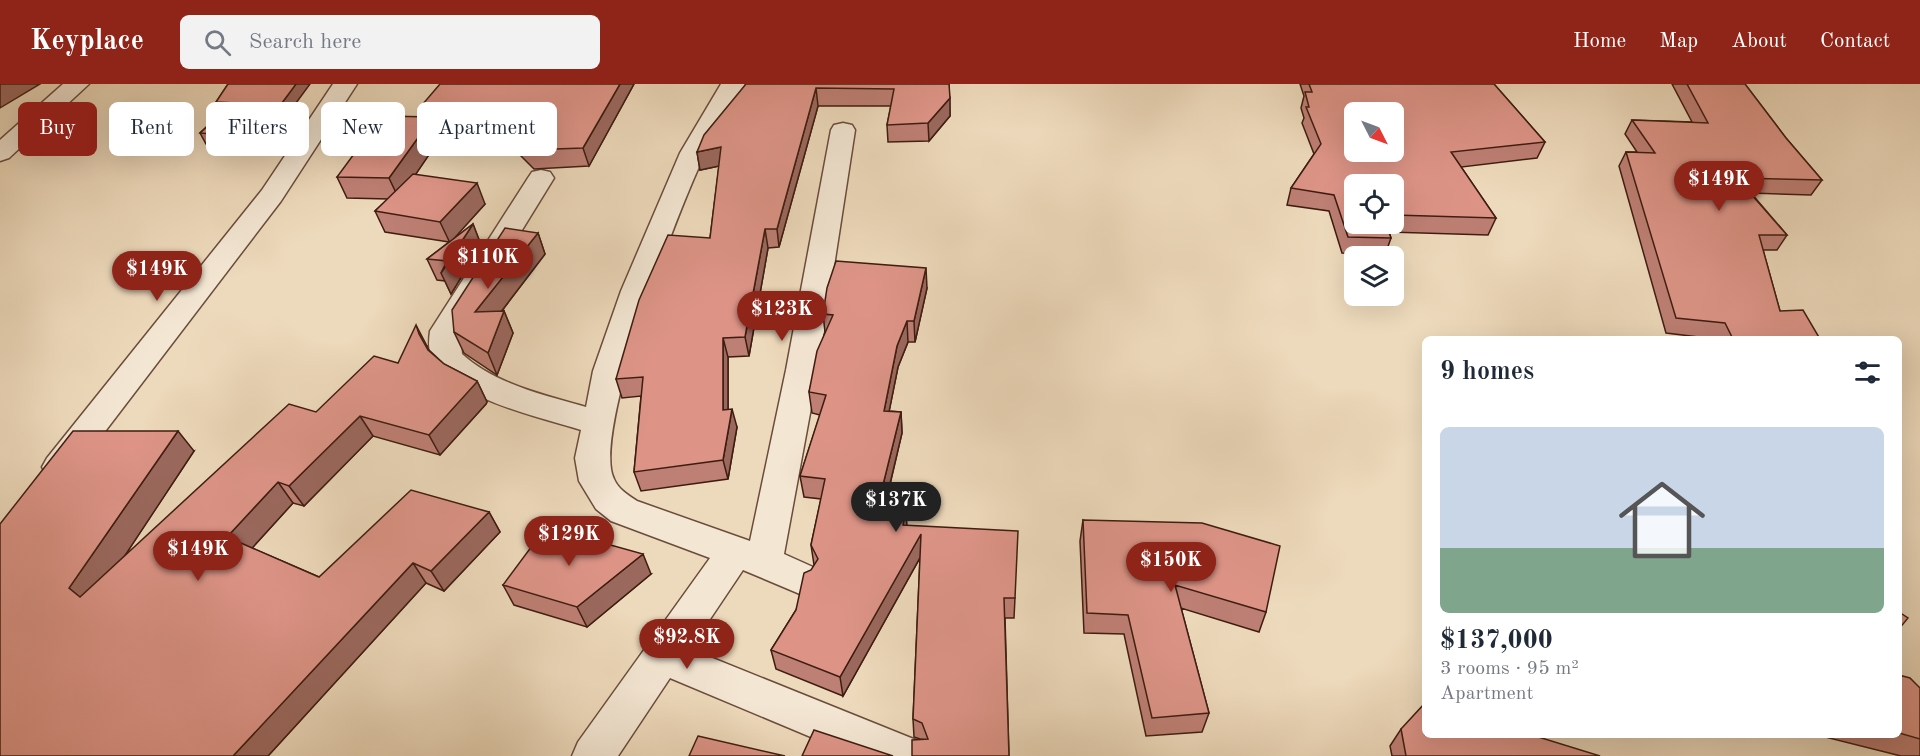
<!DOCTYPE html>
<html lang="en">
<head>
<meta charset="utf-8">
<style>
	body { margin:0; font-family:"Old Standard TT",serif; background:#f2f2f3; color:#1f2937; height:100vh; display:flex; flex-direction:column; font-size:22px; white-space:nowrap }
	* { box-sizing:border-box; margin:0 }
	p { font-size:20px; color:#747a83 }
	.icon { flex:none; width:33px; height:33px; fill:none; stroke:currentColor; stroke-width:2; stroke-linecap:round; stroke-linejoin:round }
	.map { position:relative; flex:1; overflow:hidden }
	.panel { position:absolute; left:1422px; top:252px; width:480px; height:402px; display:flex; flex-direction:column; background:#fff; border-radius:9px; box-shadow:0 6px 24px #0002 }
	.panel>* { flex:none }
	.hud { position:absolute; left:18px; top:18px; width:570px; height:54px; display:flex; gap:12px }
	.needle { width:39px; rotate:132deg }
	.buttons { position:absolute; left:1344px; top:18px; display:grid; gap:12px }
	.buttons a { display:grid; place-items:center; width:60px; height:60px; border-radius:9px; background:#fff; box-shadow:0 6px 24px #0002; font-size:30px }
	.price { position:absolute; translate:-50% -51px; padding:0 14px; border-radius:21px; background:#8f2418; color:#fff; font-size:20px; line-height:39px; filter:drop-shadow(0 2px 3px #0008) }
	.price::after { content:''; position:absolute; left:50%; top:36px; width:18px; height:14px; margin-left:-9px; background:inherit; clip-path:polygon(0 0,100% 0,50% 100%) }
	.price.active { background:#222; color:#fff }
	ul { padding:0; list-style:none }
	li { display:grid; align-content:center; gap:12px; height:318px; padding:0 18px }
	li span { display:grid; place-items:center; height:186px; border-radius:9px; color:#555 }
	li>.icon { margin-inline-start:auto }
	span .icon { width:108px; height:108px; fill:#fffc; stroke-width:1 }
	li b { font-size:26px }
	h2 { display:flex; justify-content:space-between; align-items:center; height:72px; padding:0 18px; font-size:26px }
	.pill { padding:0 21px; border-radius:9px; background:#fff; box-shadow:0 6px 24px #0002; font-size:21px; line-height:54px }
	.pill.active { background:#8f2418; color:#fff }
	header { display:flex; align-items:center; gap:36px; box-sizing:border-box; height:84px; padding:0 30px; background:#8f2418; color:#fff }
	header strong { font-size:28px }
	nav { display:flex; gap:33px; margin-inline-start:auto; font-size:21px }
	.search { width:420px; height:54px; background:#f2f2f3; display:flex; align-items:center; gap:15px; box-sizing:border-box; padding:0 21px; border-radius:9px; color:#747a83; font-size:22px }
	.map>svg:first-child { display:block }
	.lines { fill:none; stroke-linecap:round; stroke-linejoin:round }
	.minor-casing { stroke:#6a4c3c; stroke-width:3 }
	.minor { fill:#f3e6d3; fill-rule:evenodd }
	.wall { fill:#be7f74; stroke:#3e1d11; stroke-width:1.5; fill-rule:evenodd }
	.shaded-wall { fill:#9b685e; stroke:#3e1d11; stroke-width:1.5 }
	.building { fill:#dd9487; stroke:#3e1d11; stroke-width:1.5; fill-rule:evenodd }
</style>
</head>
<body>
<header>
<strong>Keyplace</strong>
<div class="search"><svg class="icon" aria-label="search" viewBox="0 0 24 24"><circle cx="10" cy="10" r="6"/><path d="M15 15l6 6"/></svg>Search here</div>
<nav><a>Home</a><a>Map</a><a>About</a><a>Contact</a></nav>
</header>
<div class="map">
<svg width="1920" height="672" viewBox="0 0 1920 672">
	<rect width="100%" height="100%" fill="#edd9bb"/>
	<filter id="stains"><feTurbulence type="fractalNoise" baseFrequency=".00333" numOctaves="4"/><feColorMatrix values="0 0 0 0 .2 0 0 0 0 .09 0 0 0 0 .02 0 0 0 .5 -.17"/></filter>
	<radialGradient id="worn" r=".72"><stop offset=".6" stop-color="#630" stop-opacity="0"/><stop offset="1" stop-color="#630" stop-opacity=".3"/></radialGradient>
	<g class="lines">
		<g class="minor-casing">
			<path id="minor" d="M63 0H89L9 74 0 77V56Z
				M333 0H357L281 117 71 392 59 396 47 392 42 383 47 374 262 106Z
				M721 0H745C732 23 718 45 706 68 681 118 591 350 614 395 618 405 628 411 637 417L750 457 786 286 831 46 834 41 843 39 852 41 855 46 818 286 784 470 813 483 819 494 813 505 800 510 743 486 690 565 921 658 927 672H856L670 594 618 672H572L578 658 710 474 611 437 596 425 579 397 575 374 581 346C540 333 447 314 431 270 428 263 429 255 430 247L528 94 532 88 541 86 550 88 554 94 460 247 462 270C495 300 544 311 586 323L593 287 621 207 680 69Z"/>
		</g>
		<use href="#minor" class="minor"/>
	</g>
	<path class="wall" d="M228 0 262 65 206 60 200 49 222 28 216 18Z
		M634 0 589 82 534 85 490 41 436 39 441 53 415 91 485 120 453 155 473 140 481 161 451 210 445 197 437 196 427 175 449 158 385 148 375 127 388 115 347 114 337 93 427 33 422 21Z
		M746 0H949L950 32 929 57 888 58 887 41 891 22H818L779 163 768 164 749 272 728 273V325L737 343 728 395 641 407 634 388 641 312 622 314 616 295 710 154 719 82 700 86 697 68Z
		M1300 0H1494L1545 58 1537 74 1461 83 1496 134 1488 151 1389 148 1391 154 1385 171 1342 169 1329 127 1287 121 1291 104 1314 70 1302 39 1304 34 1301 24 1304 12ZM1394 100V140H1354Z
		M1672 0H1745L1786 54 1822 96 1811 111 1751 109 1787 151 1777 166H1763L1780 227 1820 255H1715L1666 249 1619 82 1626 68H1637L1625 50 1632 36 1692 38Z
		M538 149 545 170 501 228 504 227 513 249 497 291 464 269 454 248Z
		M927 204 915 258H908L898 283 889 327 901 328 902 349 885 422 907 442 1015 514 1014 534H1005L1009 672 920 655 914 653 913 635 920 474 843 612 776 585 771 566 796 526 814 481 811 461 821 415 804 413 800 392 820 331 812 329 809 308 825 248 823 230Z
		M427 262 428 265 444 280 477 297 487 318 486 320 440 371 373 352 304 422 293 419 252 464 319 493 489 428 500 448 444 507 426 499 268 672H0V440L194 367 125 471 316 328Z
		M1083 436 1266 528 1259 548 1181 524 1209 629 1202 648 1146 652 1124 550 1084 549 1080 457Z
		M651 490 587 543 514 521 503 501Z
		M1899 591 1920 604V672H1901L1821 652V651H1899Z
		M1401 645 1600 672H1392L1390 662Z"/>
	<path class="shaded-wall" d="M0 0H40L0 24Z
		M296 0H310L262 65 256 54Z
		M620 0H634L589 82 583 64Z
		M816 4 818 22 779 163 777 145Z
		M950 14V32L929 57 928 39Z
		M433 33 441 53 399 115 389 94Z
		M721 63 724 81 700 86 697 68Z
		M477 99 485 120 450 159 440 138Z
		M473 140 481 161 451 210 441 189Z
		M765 145 768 164 749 272 745 253Z
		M538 149 545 170 484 250 475 228Z
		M926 184 927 204 915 258 914 237Z
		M504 227 513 249 497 291 488 269Z
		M907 237 908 258 898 283 885 348 884 327 897 262Z
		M416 241 427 262 429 271 419 250Z
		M723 254 728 273V344L723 326Z
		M477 297 487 318 486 320 440 371 429 351Z
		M732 325 737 343 728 395 723 376Z
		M901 328 902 349 880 442 878 421Z
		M360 332 373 352 304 422 289 402Z
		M178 347 194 367 91 523 69 504Z
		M278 398 293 419 244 473 227 453Z
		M906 423 907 443 903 441Z
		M489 428 500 448 444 507 431 487Z
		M921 450 922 470 843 612 840 593Z
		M643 470 651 490 587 543 577 523Z
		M413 479 426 499 268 672H233Z"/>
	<path class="building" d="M228 0H296L256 54 200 49 234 19 216 18Z
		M440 0H620L583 64 527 66 484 23 422 21Z
		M746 0H949L950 14 928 39 887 41 894 5 816 4 777 145H765L745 253 723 254V326L732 325 723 376 634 388 643 293 616 295 639 216 668 151 710 154 721 63 697 68 704 51Z
		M1309 0H1494L1545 58 1451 68 1496 134 1394 131V100H1354V140H1386L1391 154 1348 153 1334 111 1291 104 1321 60 1306 23H1309L1305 8H1312ZM1354 28H1394V68H1354Z
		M1687 0H1745L1786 54 1822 96 1737 94 1787 151H1759L1780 227 1803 226 1820 255H1733L1725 239 1676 234 1626 68 1655 69 1632 36 1708 39Z
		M382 32 433 33 389 94 337 93Z
		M413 90 477 99 440 138 375 127Z
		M473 140 441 189 447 177 427 175Z
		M505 144 538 149 475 228 504 227 488 269 454 248 452 226Z
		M836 177 926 184 914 237H907L897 262 884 327 901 328 878 421 906 423 903 441 1018 447 1015 514H1004L1009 672H912V656L928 655 922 639 913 635 921 450 840 593 771 566 796 526 804 489 811 486 818 475 811 461 825 395 800 392 826 311 809 308 817 267 833 231 823 230 827 204Z
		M416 241 419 250 428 266 444 280 477 297 476 299 429 351 360 332 289 402 278 398 227 453 319 493 411 406 489 428 431 487 413 479 233 672H0V440L73 347H178L69 504 80 513 289 320 316 328 374 272 398 279Z
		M1083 436 1202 439 1280 462 1266 528 1175 501 1209 629 1152 634 1128 531 1087 529Z
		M546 443 643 470 577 523 503 501Z
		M1899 528 1908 534 1899 545Z
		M1899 591 1910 594 1920 604V655L1899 649Z
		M1425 619V651H1532L1600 672H1406L1401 645Z
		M814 646 893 672H802Z
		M698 652 785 672H689Z"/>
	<rect width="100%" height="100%" filter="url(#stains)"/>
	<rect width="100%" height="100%" fill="url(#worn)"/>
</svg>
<div class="buttons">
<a><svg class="needle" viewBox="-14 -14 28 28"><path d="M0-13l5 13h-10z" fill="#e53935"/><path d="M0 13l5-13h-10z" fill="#747a83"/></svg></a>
<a><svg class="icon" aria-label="locate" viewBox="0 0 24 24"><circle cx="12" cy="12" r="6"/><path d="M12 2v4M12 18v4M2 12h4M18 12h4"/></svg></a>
<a><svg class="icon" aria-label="layers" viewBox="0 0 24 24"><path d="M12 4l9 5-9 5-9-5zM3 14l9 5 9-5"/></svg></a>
</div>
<b class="price" style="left:1719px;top:128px">$149K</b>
<b class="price" style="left:488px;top:206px">$110K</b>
<b class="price" style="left:157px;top:218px">$149K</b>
<b class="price" style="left:782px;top:258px">$123K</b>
<b class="price active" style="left:896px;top:449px">$137K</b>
<b class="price" style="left:569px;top:483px">$129K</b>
<b class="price" style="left:198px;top:498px">$149K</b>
<b class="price" style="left:1171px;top:509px">$150K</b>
<b class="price" style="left:687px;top:586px">$92.8K</b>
<div class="hud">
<a class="pill active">Buy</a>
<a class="pill">Rent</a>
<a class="pill">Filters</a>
<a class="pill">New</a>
<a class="pill">Apartment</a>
</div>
<section class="panel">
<h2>9 homes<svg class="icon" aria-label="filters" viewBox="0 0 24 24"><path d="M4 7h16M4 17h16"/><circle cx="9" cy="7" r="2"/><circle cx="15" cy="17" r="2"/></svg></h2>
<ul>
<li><span style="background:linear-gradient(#c9d6e8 65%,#7fa58c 0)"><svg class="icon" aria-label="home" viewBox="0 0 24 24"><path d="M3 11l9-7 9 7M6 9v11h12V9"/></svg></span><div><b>$137,000</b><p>3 rooms · 95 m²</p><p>Apartment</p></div></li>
</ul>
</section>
</div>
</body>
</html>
